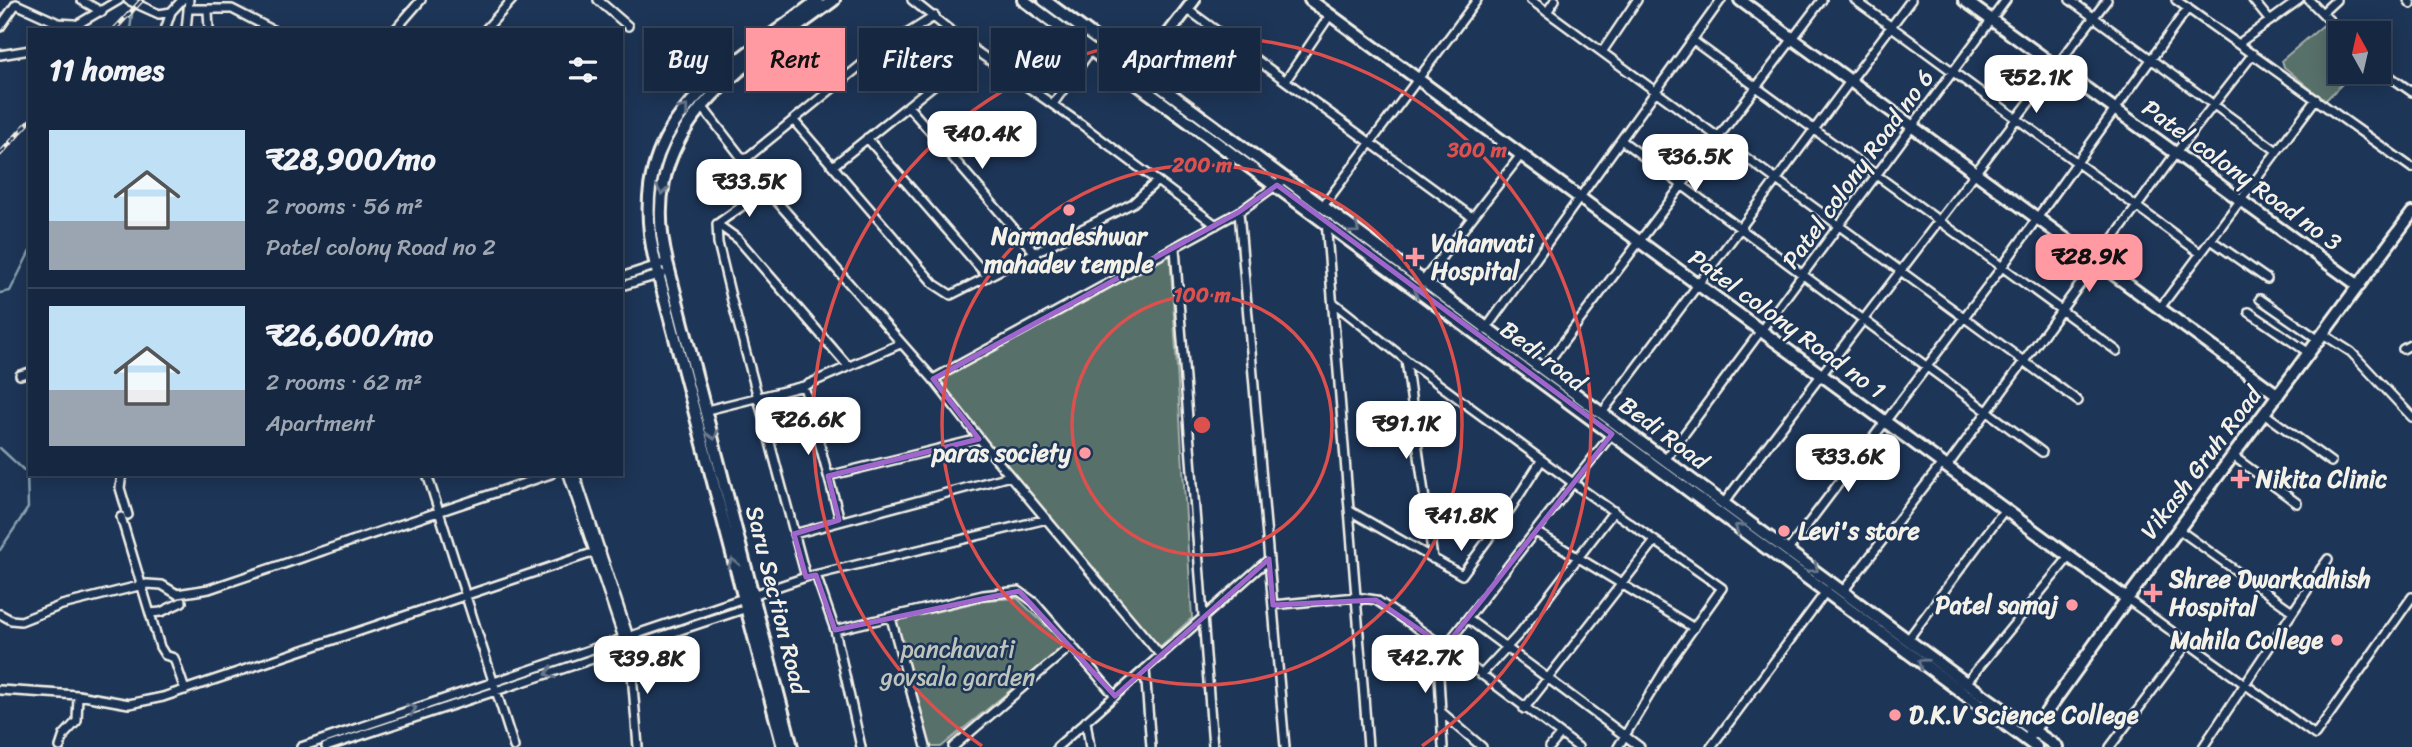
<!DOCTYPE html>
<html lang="en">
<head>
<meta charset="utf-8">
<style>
	body { margin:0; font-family:Sriracha,sans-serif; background:#1f3048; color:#f1f3f6; height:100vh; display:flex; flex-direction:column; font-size:26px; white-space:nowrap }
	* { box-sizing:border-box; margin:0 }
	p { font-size:23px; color:#9ea6b1 }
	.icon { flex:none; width:38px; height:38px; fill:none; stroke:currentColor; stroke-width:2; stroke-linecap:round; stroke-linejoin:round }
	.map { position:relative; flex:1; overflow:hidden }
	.drawer { position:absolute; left:28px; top:28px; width:595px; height:448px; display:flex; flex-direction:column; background:#162841; border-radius:0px; box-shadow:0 4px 18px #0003,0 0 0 2px #35445a }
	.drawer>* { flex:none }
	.banner { position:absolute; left:644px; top:28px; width:665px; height:63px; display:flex; gap:14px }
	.needle { width:46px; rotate:352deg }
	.fabs { position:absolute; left:2328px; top:21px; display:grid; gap:14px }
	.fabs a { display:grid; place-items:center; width:63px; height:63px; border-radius:0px; background:#162841; box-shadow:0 4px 18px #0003,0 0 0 2px #35445a; font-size:35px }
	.price { position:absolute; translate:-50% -60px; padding:0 16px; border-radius:14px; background:#fff; color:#222; font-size:23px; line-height:46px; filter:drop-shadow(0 2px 4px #0008) }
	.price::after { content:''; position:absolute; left:50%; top:42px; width:21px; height:16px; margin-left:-10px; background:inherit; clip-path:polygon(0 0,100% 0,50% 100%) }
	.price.current { background:#ff9aa2; color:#111 }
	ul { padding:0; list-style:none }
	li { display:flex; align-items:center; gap:21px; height:175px; padding:0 21px }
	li+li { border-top:2px solid #35445a }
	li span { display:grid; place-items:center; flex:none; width:196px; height:140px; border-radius:0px; color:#555 }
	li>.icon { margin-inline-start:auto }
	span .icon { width:84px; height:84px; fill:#fffc; stroke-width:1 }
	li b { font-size:30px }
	h2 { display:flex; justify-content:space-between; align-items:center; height:84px; padding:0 21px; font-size:30px }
	.pill { padding:0 24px; border-radius:0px; background:#162841; box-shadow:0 4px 18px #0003,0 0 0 2px #35445a; font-size:24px; line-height:63px }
	.pill.current { background:#ff9aa2; color:#111 }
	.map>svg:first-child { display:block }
	.park { fill:#596f6b; stroke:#a6b0aa; stroke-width:2 }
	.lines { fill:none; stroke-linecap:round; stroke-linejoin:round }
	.stream { stroke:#879fad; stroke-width:2.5 }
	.street-casing { stroke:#f4f1e8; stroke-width:12 }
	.secondary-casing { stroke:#f4f1e8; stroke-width:16 }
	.street { stroke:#1d3557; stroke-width:7 }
	.secondary { stroke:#1d3557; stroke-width:10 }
	.rail-casing { stroke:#f4f1e8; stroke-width:5 }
	.rail { stroke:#1d3557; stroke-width:2.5; stroke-dasharray:8; stroke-linecap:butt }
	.oneway { stroke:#68778a }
	.marked { fill:none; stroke:#9f67cb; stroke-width:5; stroke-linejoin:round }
	.ring { fill:none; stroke:#dc504e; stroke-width:3.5 }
	.poi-dot { fill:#ff9aa2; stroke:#1d3557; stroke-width:2.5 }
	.labels { text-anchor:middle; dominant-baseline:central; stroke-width:5; stroke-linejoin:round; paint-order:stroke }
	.street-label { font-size:24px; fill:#f4f1e8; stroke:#1d3557 }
	.poi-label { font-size:24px; font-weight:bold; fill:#f4f1e8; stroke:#1d3557; text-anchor:start }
	.park-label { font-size:24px; fill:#bec4bc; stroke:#1d3557 }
	.centre { fill:#dc504e; stroke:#1d3557; stroke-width:3.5 }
	.ring-label { font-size:21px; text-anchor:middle; font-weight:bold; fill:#dc504e; stroke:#1d3557; stroke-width:5; stroke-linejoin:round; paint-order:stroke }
</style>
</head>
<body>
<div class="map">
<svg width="2412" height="747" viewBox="0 0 2412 747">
	<rect width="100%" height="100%" fill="#1d3557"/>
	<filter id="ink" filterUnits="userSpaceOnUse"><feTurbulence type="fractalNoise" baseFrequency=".0143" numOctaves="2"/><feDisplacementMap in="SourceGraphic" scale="14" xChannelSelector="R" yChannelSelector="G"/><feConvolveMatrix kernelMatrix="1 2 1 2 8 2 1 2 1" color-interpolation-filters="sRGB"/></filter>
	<g filter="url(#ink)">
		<path class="park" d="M2328 21 2340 33V72H2354L2325 101 2284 67 2282 60Z
			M1170 251 1192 618 1161 646 1154 643 1006 470 970 435 937 379Z
			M1017 598 1066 645 941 747H932C902 719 903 660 896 621L986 600Z"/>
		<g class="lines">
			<path class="stream" d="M130 30 133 6
				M0 293 10 291 30 251
				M0 448 27 473 28 508 0 550"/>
			<g class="street-casing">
				<path id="street" d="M81 0 102 12
					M128 0 159 14 171 12
					M598 0 628 26
					M912 0 976 51 1082 125 1216 225
					M1531 0 2078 401
					M1855 0 2200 253
					M2070 0 2277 151
					M2176 0 2412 168
					M2253 0 2270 21
					M2309 0 2342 33
					M2408 0 2411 4
					M188 9H232L273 30
					M1187 9 1472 217
					M208 11 209 30
					M1547 12 1555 0
					M2322 13 2336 0
					M0 27 16 4 58 23 74 24
					M68 30 119 0
					M165 30 171 12 182 0
					M186 30 189 0
					M395 30 421 0
					M485 30 512 0
					M1692 40 2117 351
					M2238 44 2299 0
					M1602 52 1637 0
					M0 55 30 50
					M2378 68 2412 92
					M1286 80 1330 15
					M1053 104 1091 50
					M701 105 766 189 933 379 990 452 1161 656
					M908 106 1036 254
					M794 121 934 284 951 295 1133 203 1156 182
					M867 138 988 277
					M1621 140 2042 452
					M743 161 876 53 935 16
					M833 166 976 51
					M1324 209V205L1477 0
					M1239 212 1285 747
					M1326 221 1368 747
					M717 224 718 243 732 301 806 577
					M717 224 738 239 848 366
					M717 224 766 189
					M2211 240 2267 279
					M1175 248 1213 747
					M621 277 667 262
					M1423 281 1521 155
					M621 286 662 274
					M2260 299 2319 340
					M1334 303 1406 360 1573 483 1445 647
					M2160 308 2316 99
					M2249 312 2309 353
					M1485 330 1721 0
					M2323 334 2351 352 2412 417
					M2403 349 2412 344
					M1406 360 1433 559
					M1543 369 1822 0
					M20 375 30 372
					M933 379 1239 212 1286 178
					M804 386 840 520
					M707 410 804 386 900 344
					M1602 413 1911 0
					M2265 414 2331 462
					M1612 434 1573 483 1722 588 1670 661 1618 747
					M2233 456 2297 503
					M1665 460 2006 0
					M1946 468 2176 153 2253 54
					M122 474 120 488 128 515
					M427 474 514 747
					M568 474 624 641
					M575 474 629 637 638 747
					M828 476 979 439
					M1723 504 2107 0
					M1350 511 1462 575 1511 508 1541 461
					M121 517 160 647 165 655 174 658 185 690
					M2178 529 2292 611
					M1536 532 1694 628
					M794 534 1010 476
					M1789 549 2002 267 2188 8
					M816 575 835 630 861 747
					M1844 590 1941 465
					M2127 599 2315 735 2412 597
					M1273 605 1356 597 1376 600 1445 647 1578 747
					M150 613 161 612 182 602
					M0 614 11 620 21 621 62 605 147 584 162 585 177 594 209 589 551 474
					M891 618 926 747
					M1468 619 1640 747
					M835 630 983 595 1019 591 1034 602 1115 696
					M1909 638 2005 509
					M1437 642 1443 747
					M1145 669 1151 747
					M1481 675 1520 633 1614 511
					M1966 683 2069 557
					M0 690 78 695 129 704 163 697 601 550
					M1524 709 1655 541
					M1440 711 1482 747
					M1086 721 1090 747
					M60 747 64 735 77 721 78 695
					M301 747 806 577 1047 519
					M326 747 750 607
					M953 747 1072 645
					M1057 747 1269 559
					M1550 747 1560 735
					M1711 747 1827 590
					M2110 747 2188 643
					M2203 747 2328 559 2320 570"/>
			</g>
			<g class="secondary-casing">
				<path id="secondary" d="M1023 0 2036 747
					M1044 0 1966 683 2057 747
					M1310 0 2127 599
					M1740 0 2278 395
					M1964 0 2359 286
					M1140 71 1194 0
					M2030 735 2127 599 2412 213
					M783 747 656 266C620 120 721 76 818 0
					M792 747 667 262C634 125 739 71 834 0"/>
			</g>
			<use href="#street" class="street"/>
			<use href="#secondary" class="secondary"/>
			<g class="rail-casing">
				<path id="rail" d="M114 30 142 0
					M0 154 30 121"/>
			</g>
			<use href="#rail" class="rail"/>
		</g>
		<defs><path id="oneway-chevron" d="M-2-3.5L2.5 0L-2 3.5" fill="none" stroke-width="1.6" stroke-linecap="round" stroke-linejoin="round" transform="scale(1.75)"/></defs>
		<g class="oneway">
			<use href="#oneway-chevron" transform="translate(684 109) rotate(-52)"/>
			<use href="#oneway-chevron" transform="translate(662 190) rotate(99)"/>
			<use href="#oneway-chevron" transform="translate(1355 229) rotate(37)"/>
			<use href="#oneway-chevron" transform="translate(1418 291) rotate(-145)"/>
			<use href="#oneway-chevron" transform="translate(713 435) rotate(74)"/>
			<use href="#oneway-chevron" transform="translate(1739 528) rotate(-145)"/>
			<use href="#oneway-chevron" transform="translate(733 563) rotate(-103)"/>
			<use href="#oneway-chevron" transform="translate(1814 568) rotate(37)"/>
			<use href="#oneway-chevron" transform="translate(1922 663) rotate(-144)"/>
			<use href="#oneway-chevron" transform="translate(550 673) rotate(162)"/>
			<use href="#oneway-chevron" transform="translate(412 709) rotate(-19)"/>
		</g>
	</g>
	<path class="marked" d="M1277 185 1612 434 1445 647 1376 600 1273 605 1269 559 1115 696 1019 591 835 630 816 575 806 577 794 534 839 520 828 476 979 439 933 379 1239 212Z"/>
	<g class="ring">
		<circle cx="1202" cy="425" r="130"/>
		<circle cx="1202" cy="425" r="260"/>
		<path d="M982 746A389 389 0 1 1 1422 746"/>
	</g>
	<g class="poi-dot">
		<circle cx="1069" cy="210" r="7"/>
		<path d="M1411.5 246.5h7v7h7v7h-7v7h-7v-7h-7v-7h7z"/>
		<circle cx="1085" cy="453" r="7"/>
		<path d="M2236.5 468.5h7v7h7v7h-7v7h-7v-7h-7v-7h7z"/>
		<circle cx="1784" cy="531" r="7"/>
		<path d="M2149.5 582.5h7v7h7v7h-7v7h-7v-7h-7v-7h7z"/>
		<circle cx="2072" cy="605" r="7"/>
		<circle cx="2337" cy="640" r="7"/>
		<circle cx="1895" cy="715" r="7"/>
	</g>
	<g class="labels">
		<g class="street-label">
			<text transform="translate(1858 169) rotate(-54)">Patel colony Road no 6</text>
			<text transform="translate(2242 175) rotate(36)">Patel colony Road no 3</text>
			<text transform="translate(1787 324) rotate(36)">Patel colony Road no 1</text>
			<text transform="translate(1543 356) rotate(37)">Bedi road</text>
			<text transform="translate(1664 433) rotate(37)">Bedi Road</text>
			<text transform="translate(2201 463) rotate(-53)">Vikash Gruh Road</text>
			<text transform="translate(777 600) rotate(76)">Saru Section Road</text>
		</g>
		<g class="poi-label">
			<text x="1069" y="236" text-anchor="middle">Narmadeshwar<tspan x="1069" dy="28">mahadev temple</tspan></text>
			<text x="1431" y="243">Vahanvati<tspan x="1431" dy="28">Hospital</tspan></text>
			<text x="1071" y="453" text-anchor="end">paras society</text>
			<text x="2256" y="479">Nikita Clinic</text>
			<text x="1798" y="531">Levi's store</text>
			<text x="2169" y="579">Shree Dwarkadhish<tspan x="2169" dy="28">Hospital</tspan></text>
			<text x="2058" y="605" text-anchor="end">Patel samaj</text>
			<text x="2323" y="640" text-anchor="end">Mahila College</text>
			<text x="1909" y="715">D.K.V Science College</text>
		</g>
		<g class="park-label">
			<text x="958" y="649">panchavati<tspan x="958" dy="28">govsala garden</tspan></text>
		</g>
	</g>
	<circle cx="1202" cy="425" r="10" class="centre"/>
	<g class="ring-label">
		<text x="1477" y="157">300 m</text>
		<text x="1202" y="172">200 m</text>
		<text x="1202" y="302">100 m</text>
	</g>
</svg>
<div class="fabs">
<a><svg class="needle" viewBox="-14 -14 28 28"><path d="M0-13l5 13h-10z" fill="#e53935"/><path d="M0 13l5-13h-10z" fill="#9ea6b1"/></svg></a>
</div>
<b class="price" style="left:2036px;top:115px">₹52.1K</b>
<b class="price" style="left:982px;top:171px">₹40.4K</b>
<b class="price" style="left:1695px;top:194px">₹36.5K</b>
<b class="price" style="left:749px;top:219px">₹33.5K</b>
<b class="price current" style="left:2089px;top:294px">₹28.9K</b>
<b class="price" style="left:808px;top:457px">₹26.6K</b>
<b class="price" style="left:1406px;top:461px">₹91.1K</b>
<b class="price" style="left:1848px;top:494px">₹33.6K</b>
<b class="price" style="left:1461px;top:553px">₹41.8K</b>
<b class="price" style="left:1425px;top:695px">₹42.7K</b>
<b class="price" style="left:647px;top:696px">₹39.8K</b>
<div class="banner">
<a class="pill">Buy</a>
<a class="pill current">Rent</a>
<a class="pill">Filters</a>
<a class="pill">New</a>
<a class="pill">Apartment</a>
</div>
<section class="drawer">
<h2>11 homes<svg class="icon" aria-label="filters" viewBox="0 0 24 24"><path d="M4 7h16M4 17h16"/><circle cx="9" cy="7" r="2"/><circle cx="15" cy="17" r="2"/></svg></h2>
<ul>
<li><span style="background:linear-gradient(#bfe0f5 65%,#9aa5b1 0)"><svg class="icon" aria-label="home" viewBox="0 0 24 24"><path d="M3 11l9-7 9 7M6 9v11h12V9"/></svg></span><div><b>₹28,900/mo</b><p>2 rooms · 56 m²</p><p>Patel colony Road no 2</p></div></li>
<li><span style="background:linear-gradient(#bfe0f5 60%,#9aa5b1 0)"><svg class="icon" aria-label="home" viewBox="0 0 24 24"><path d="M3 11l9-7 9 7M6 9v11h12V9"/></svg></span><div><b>₹26,600/mo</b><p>2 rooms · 62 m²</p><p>Apartment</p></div></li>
</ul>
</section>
</div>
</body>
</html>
